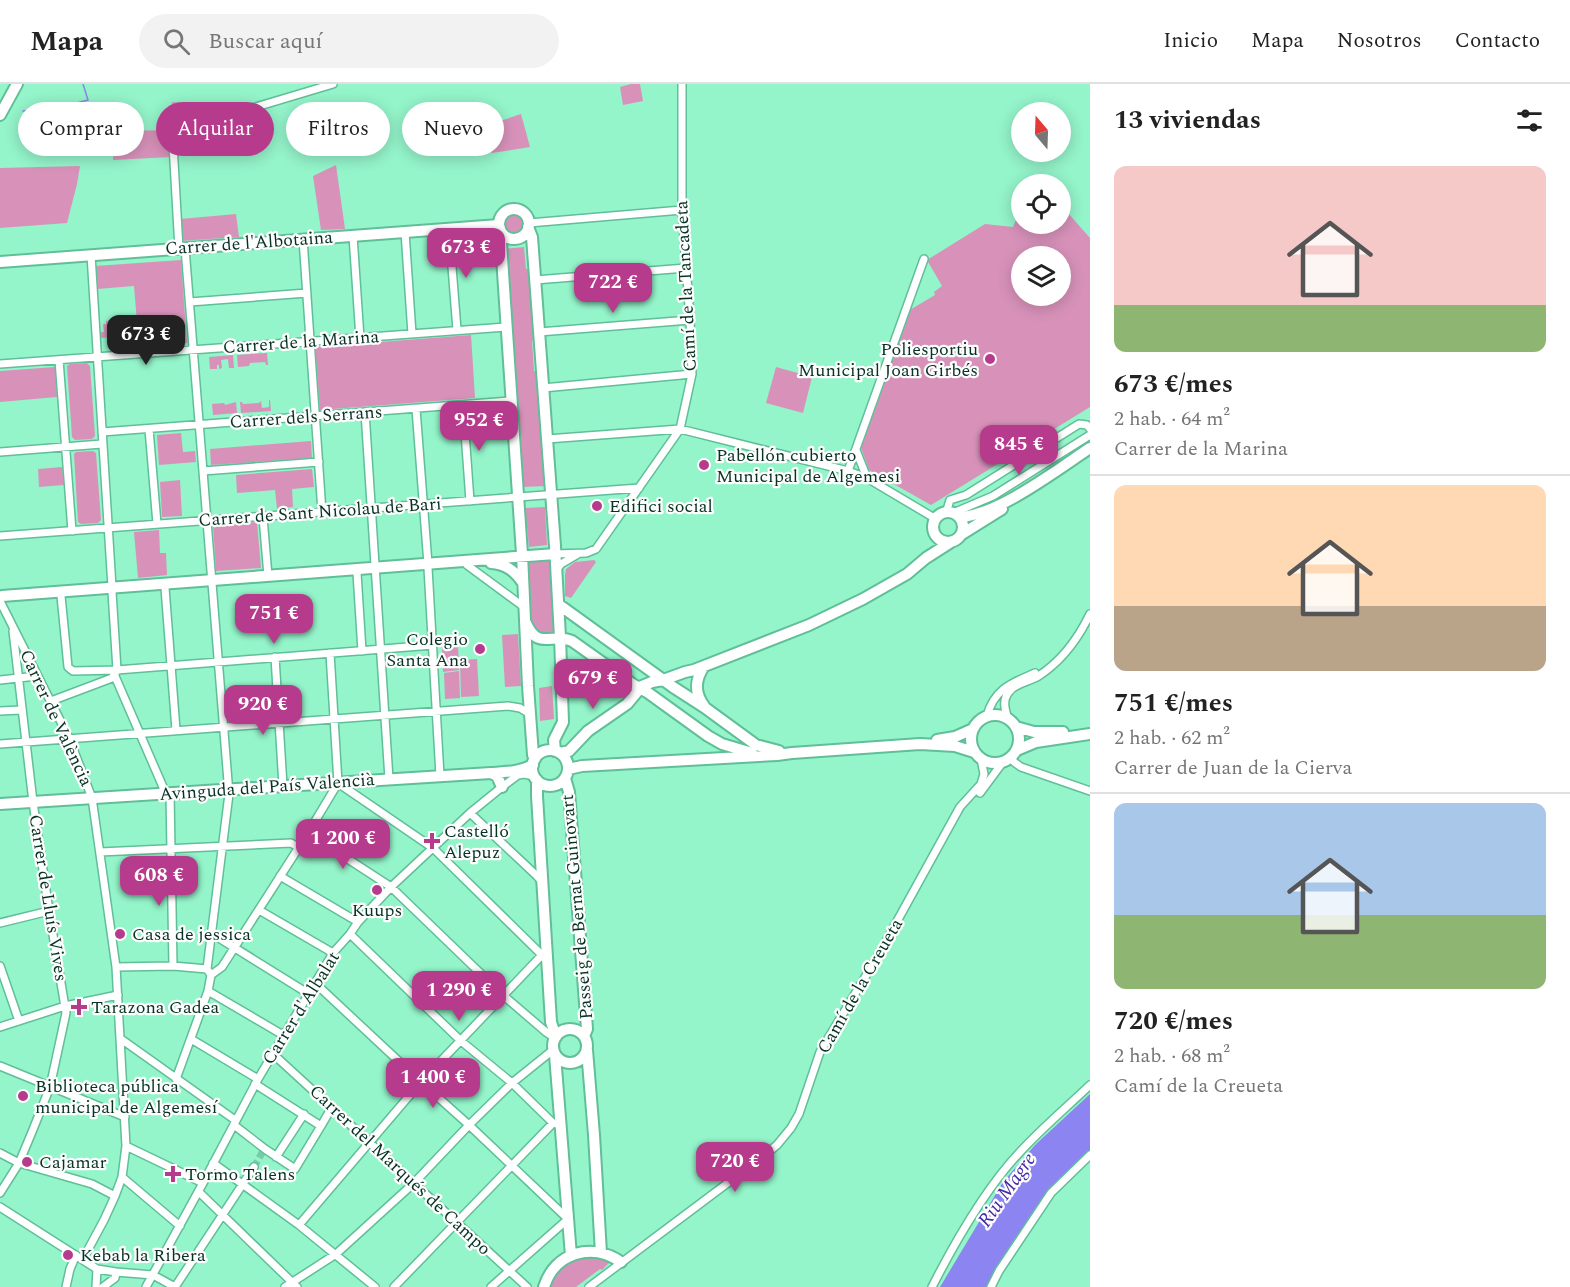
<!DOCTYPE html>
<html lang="es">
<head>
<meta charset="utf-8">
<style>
	body { margin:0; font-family:Spectral,serif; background:#f2f2f2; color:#222; height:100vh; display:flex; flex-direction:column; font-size:22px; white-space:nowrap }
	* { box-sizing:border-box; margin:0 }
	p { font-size:20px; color:#767676 }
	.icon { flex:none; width:33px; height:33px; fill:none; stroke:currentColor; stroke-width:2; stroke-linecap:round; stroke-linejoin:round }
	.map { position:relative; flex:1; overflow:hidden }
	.side { display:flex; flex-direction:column; background:#fff; width:480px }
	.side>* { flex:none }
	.hud { position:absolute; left:18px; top:18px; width:570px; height:54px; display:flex; gap:12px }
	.needle { width:39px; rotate:341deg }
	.buttons { position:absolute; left:1011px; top:18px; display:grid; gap:12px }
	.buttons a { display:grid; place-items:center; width:60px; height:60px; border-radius:50%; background:#fff; box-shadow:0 3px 15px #0003; font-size:30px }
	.price { position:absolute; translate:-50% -51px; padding:0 14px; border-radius:12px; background:#b73b8c; color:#fff; font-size:20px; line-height:39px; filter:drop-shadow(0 2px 3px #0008) }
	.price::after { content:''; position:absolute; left:50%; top:36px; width:18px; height:14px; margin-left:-9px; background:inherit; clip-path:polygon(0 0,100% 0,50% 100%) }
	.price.selected { background:#222; color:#fff }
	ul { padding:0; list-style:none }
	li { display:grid; align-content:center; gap:12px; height:318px; padding:0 24px }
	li+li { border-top:2px solid #e0e0e0 }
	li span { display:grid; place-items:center; height:186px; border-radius:12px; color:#555 }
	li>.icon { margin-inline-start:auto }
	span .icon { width:108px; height:108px; fill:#fffc; stroke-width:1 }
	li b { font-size:26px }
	h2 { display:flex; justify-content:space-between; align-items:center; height:72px; padding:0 24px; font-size:26px }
	.pill { padding:0 21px; border-radius:27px; background:#fff; box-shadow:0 3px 15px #0003; font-size:21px; line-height:54px }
	.pill.selected { background:#b73b8c; color:#fff }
	header { display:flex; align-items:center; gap:36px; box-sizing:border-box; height:84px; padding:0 30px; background:#fff; border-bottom:2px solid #e0e0e0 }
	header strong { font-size:28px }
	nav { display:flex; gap:33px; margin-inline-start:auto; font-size:21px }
	.search { width:420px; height:54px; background:#f2f2f2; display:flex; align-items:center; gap:15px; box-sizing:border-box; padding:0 21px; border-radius:33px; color:#767676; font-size:22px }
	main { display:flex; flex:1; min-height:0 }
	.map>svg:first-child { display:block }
	.green { fill:#d892ba; fill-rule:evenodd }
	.water { fill:#8c84f0 }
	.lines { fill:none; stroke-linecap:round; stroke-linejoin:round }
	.stream { stroke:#8c84f0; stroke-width:1.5 }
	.street-tunnel { stroke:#78cda9; stroke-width:7; stroke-dasharray:7 3.5; stroke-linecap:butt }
	.street-casing { stroke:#60bf98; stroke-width:10 }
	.secondary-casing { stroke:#60bf98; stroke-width:14 }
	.street { stroke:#fff; stroke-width:7 }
	.secondary { stroke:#fff; stroke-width:10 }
	.poi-dot { fill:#b73b8c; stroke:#fdfdfd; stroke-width:2 }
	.labels { text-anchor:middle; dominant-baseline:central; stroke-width:4.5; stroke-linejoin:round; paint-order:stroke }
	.street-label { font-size:18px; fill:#073223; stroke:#fdfdfd }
	.poi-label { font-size:18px; fill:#073223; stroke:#fdfdfd; text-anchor:start }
	.water-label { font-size:20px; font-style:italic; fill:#462ba8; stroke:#fdfdfd }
</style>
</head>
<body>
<header>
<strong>Mapa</strong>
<div class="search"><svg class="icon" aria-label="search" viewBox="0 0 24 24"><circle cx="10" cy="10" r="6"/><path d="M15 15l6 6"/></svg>Buscar aquí</div>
<nav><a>Inicio</a><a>Mapa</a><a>Nosotros</a><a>Contacto</a></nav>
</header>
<main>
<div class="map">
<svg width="1090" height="1203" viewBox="0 0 1090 1203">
	<rect width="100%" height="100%" fill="#94f4ca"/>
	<path class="green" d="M631 0H640L643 17 623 21 620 3Z
		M172 18 222 23 225 29 171 45Z
		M116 21 121 22V47L169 46 171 73 113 76Z
		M521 30 530 63 492 69 490 67 485 42Z
		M336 81 345 145 321 146 313 92Z
		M80 82 77 100 67 139 0 144V84Z
		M1061 121 1090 154V323L931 421 869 386 860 361 908 227 935 211 934 208 942 202 927 176 985 140 1013 143 1021 123 1022 140H1060ZM1022 172H1060V212H1022Z
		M504 139a10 10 0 1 1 20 0a10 10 0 1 1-20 0Z
		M236 130 239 153 181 157 180 135Z
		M524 163 526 185H531L537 256 532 257 534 287H540L549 402 520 403 502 165Z
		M181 176 187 259 139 263 134 202 97 205 95 182Z
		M114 236V242L132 240 133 252 100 254V248H104L103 240H106V237Z
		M471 251 475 314 320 326 315 263Z
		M267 269 268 281H266L265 278 250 279 249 282 238 283 237 271Z
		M233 271 234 284H229L228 275 221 276 222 284 219 285V281H217V285H210L209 273Z
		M87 279 90 282 95 352 92 355 75 356 72 353 67 282 70 280Z
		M55 283 57 313 0 318V287Z
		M776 283 812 293 803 329 766 319Z
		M269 316H270L271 327 241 329 240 318H242L243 320 259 319 261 317 262 324 269 323Z
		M236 318 237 329 213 331 212 320 224 319 225 321Z
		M181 349 183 368 195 367 196 378 159 381 157 351Z
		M311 357 312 374 211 381 210 365Z
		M93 367 96 369 101 436 98 439 81 440 78 438 74 370 76 368Z
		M62 383 64 401 39 403 38 385Z
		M312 385 314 403 292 405 293 423 277 425 275 406 237 409 236 391Z
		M180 396 182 432 162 433 160 398Z
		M545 423 547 461 529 463 525 424Z
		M257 438 261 484 216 487 213 442Z
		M159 446 160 469H166L167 491 138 494 134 448Z
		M544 475 549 477 552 481 555 548 553 551 542 552 530 539 527 479 531 476Z
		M594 476 596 478 571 514 565 512V491L566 485 575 478Z
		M518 550 521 602 505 603 502 551Z
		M458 561 459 586 443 588 442 562Z
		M477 575 479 612 461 613 460 576Z
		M459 587 460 614 445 615 444 589Z
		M552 602 554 635 540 637 539 604Z
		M591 1172 610 1178 602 1186 600 1185 576 1203H550C557 1180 570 1176 591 1172Z"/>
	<path class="water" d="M1090 1010V1070L1048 1108 994 1189 987 1203H940L1003 1098 1035 1061Z"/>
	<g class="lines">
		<path class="stream" d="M23 27 69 21 88 16 83 0"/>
		<path class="street-tunnel" d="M254 1083 263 1067"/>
		<g class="street-casing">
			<path id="street" d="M529 139 682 126
				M449 145 457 246
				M405 148 412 250
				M353 152 360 254
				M303 155 322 428
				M185 164 229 710 207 885 211 891
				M179 165 173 60 176 50 182 45 333 0
				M91 171 112 503
				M535 196 686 184
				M190 218 307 209
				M539 248 690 236
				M59 276 72 447
				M0 280 506 243
				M543 304 692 290
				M463 321 470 417
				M416 325 428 480
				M365 328 389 695
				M149 345 157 440
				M102 348 511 317
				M547 355 680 345 848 387 867 394 936 435
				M856 366 867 394
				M0 368 102 360
				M203 387 319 378
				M848 387 924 175
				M946 429 950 416 966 411 1079 340 1087 341 1090 345
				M953 429 993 412 1090 351
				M263 433 268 492
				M0 452 639 404
				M555 470 586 469 596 465 680 345 692 290 690 236 682 126V0
				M467 481 524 523
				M428 484 440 692
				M556 486 561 480 578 470
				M357 489 362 567
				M165 504 176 646
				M112 508 117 586
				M61 512 68 583 73 587 117 586 433 561
				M1 519 69 654 92 714 116 883 126 1062 122 1093 115 1112 104 1136 83 1175
				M330 569 338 699
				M275 573 283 702
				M114 590 163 703V710
				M0 596 37 592
				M51 617 112 594 116 588
				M0 627 21 626
				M987 632C994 605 1012 599 1035 589
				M1008 635C1005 626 1002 616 1009 608 1015 599 1028 598 1037 593 1061 578 1078 555 1090 530
				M0 660 508 622 520 624 530 630
				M1011 673 1014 678 1021 683 1090 707
				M338 699 433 764 545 874
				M170 709 173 882
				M980 709 1003 678
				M470 729 537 792 542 798
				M308 749 391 803 504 912 546 948 555 954
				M100 768 291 759 298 763
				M280 792 358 838
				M259 826 333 869
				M0 839 49 827
				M211 849 309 910
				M350 850 461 957 512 999 553 1039 560 1041
				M0 882 19 937
				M116 883 173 882 207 885
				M211 891 222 883 308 749 338 699
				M315 899 421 998 469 1041 568 1135 491 1203
				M208 907 283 951
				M0 943 65 922 118 911
				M121 955 235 1036
				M191 955 258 995
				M272 969 527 1203
				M0 982 125 1033
				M176 995 208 907 211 891
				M255 1000 321 1042 332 1023
				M234 1041 265 1065 295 1085 321 1042
				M126 1062 203 1099
				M0 1069 19 1079 92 1100 115 1112
				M276 1073 304 1030
				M213 1079 299 1141 375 1203
				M122 1093 180 1142
				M199 1108 297 1203
				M0 1109 19 1079 32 1048 50 1003 66 929 49 827 33 718 13 547
				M0 1123 97 1185 116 1188 153 1191 175 1203
				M299 1141 421 998 542 871
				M66 1203 70 1185 76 1171
				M96 1203 97 1185
				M103 1203 115 1194 116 1188
				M146 1203 203 1099 258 995 333 869 350 850 358 838 391 803 470 729 502 703 518 691 524 690 534 692
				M175 1203 254 1083
				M285 1203 336 1170 414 1099 469 1041 512 999 553 966
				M394 1203 553 1039
				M589 1203 761 1074 777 1061 791 1044 799 1030 820 968 879 870 960 723 981 700 984 690 981 675
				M932 1203C955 1158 985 1105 1020 1068 1042 1044 1067 1023 1090 1001
				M991 1203 999 1187 1051 1109 1090 1071"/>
		</g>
		<g class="secondary-casing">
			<path id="secondary" d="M0 31 17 0
				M499 140a15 15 0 1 1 30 0a15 15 0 1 1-30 0Z
				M528 143 532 153 555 462 560 553 563 638 554 656 555 667
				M500 144 522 470 528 602 533 671 535 675
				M0 178 499 141
				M933 443a15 15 0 1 1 30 0a15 15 0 1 1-30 0Z
				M959 433C997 432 1058 385 1090 364
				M962 450 1002 425
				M491 479C506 480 515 487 523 499
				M2 512 555 470
				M558 520 673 603 704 623 756 661 779 667
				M526 539C538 567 552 548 572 557L634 601 647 608 708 652 722 660 752 669
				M704 622C694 608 695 596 704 582
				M971 655a24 24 0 1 1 48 0a24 24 0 1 1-48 0Z
				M1016 643 1034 648H1063
				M937 656 955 653 973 645
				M1017 666 1036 658 1090 650
				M532 684a18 18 0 1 1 36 0a18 18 0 1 1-36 0Z
				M560 669 569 667 588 647 627 620 642 602 652 598 663 596 685 588 694 586 809 541 863 515 907 490 926 474 951 458
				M568 685 582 682 777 671 792 669 920 660 955 662 974 668
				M491 689 497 692 502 703
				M565 694 569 708 587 945 584 952
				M537 696V712L551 938 556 953
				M0 720 491 689C505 688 520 688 533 681
				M553 962a17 17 0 1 1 34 0a17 17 0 1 1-34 0Z
				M587 966 594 1051 601 1169
				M555 971 571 1172
				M544 1203C555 1168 592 1158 621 1178"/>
		</g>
		<use href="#street" class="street"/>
		<use href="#secondary" class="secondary"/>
	</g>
	<g class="poi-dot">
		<circle cx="990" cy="275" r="6"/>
		<circle cx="704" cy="381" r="6"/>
		<circle cx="597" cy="422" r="6"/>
		<circle cx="480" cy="565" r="6"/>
		<path d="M429 748h6v6h6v6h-6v6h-6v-6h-6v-6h6z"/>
		<circle cx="377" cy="806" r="6"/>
		<circle cx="120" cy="850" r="6"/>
		<path d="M76 914h6v6h6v6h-6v6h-6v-6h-6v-6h6z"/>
		<circle cx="23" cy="1012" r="6"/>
		<circle cx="27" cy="1078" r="6"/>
		<path d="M170 1081h6v6h6v6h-6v6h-6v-6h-6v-6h6z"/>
		<circle cx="68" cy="1171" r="6"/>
	</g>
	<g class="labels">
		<g class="street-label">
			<text transform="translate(249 159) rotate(-4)">Carrer de l'Albotaina</text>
			<text transform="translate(686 202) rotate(-93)">Camí de la Tancadeta</text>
			<text transform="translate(301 258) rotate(-4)">Carrer de la Marina</text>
			<text transform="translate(306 333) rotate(-4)">Carrer dels Serrans</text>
			<text transform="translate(320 428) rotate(-4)">Carrer de Sant Nicolau de Bari</text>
			<text transform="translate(56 634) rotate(65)">Carrer de València</text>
			<text transform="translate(267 703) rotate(-4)">Avinguda del País Valencià</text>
			<text transform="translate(48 814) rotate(81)">Carrer de Lluís Vives</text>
			<text transform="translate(577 823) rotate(-95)">Passeig de Bernat Guinovart</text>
			<text transform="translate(860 902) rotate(-60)">Camí de la Creueta</text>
			<text transform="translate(301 924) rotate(-58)">Carrer d'Albalat</text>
			<text transform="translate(400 1086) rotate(43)">Carrer del Marqués de Campo</text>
		</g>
		<g class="poi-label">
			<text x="978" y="265" text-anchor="end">Poliesportiu<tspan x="978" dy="21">Municipal Joan Girbés</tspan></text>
			<text x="716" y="371">Pabellón cubierto<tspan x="716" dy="21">Municipal de Algemesi</tspan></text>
			<text x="609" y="422">Edifici social</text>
			<text x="468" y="555" text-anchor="end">Colegio<tspan x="468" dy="21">Santa Ana</tspan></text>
			<text x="444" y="747">Castelló<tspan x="444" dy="21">Alepuz</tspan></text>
			<text x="377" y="826" text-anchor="middle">Kuups</text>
			<text x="132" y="850">Casa de jessica</text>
			<text x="91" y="923">Tarazona Gadea</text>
			<text x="35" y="1002">Biblioteca pública<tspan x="35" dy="21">municipal de Algemesí</tspan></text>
			<text x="39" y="1078">Cajamar</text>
			<text x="185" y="1090">Tormo Talens</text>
			<text x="80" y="1171">Kebab la Ribera</text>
		</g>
		<g class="water-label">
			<text transform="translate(1007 1106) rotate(-55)">Riu Magre</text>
		</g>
	</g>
</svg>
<div class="buttons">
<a><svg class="needle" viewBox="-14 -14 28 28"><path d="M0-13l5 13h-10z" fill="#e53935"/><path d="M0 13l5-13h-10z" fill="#767676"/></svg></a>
<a><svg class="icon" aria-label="locate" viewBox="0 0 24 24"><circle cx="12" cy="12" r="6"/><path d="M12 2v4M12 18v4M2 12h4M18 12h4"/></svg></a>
<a><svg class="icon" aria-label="layers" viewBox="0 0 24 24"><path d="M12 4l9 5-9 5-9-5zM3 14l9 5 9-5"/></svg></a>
</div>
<b class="price" style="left:466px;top:195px">673 €</b>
<b class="price" style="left:613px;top:230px">722 €</b>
<b class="price selected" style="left:146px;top:282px">673 €</b>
<b class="price" style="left:479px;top:368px">952 €</b>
<b class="price" style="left:1019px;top:392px">845 €</b>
<b class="price" style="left:274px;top:561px">751 €</b>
<b class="price" style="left:593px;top:626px">679 €</b>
<b class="price" style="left:263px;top:652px">920 €</b>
<b class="price" style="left:343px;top:786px">1 200 €</b>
<b class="price" style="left:159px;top:823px">608 €</b>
<b class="price" style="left:459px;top:938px">1 290 €</b>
<b class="price" style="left:433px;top:1025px">1 400 €</b>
<b class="price" style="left:735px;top:1109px">720 €</b>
<div class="hud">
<a class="pill">Comprar</a>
<a class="pill selected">Alquilar</a>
<a class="pill">Filtros</a>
<a class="pill">Nuevo</a>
</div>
</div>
<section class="side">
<h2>13 viviendas<svg class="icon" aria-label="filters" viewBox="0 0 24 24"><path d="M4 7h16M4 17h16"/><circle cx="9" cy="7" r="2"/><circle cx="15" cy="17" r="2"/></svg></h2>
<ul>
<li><span style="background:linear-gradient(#f6c9c9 75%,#8fb573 0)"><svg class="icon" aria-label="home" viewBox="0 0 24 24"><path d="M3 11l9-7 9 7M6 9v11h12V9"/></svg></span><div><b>673 €/mes</b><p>2 hab. · 64 m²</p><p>Carrer de la Marina</p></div></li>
<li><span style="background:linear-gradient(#ffd9b3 65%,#b9a48a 0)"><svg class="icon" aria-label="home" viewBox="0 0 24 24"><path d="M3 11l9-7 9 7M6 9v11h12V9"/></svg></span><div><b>751 €/mes</b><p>2 hab. · 62 m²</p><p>Carrer de Juan de la Cierva</p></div></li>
<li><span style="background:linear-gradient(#a9c7e8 60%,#8fb573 0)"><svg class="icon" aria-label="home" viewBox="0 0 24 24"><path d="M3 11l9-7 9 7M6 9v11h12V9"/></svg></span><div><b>720 €/mes</b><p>2 hab. · 68 m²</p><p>Camí de la Creueta</p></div></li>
</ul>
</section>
</main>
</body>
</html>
